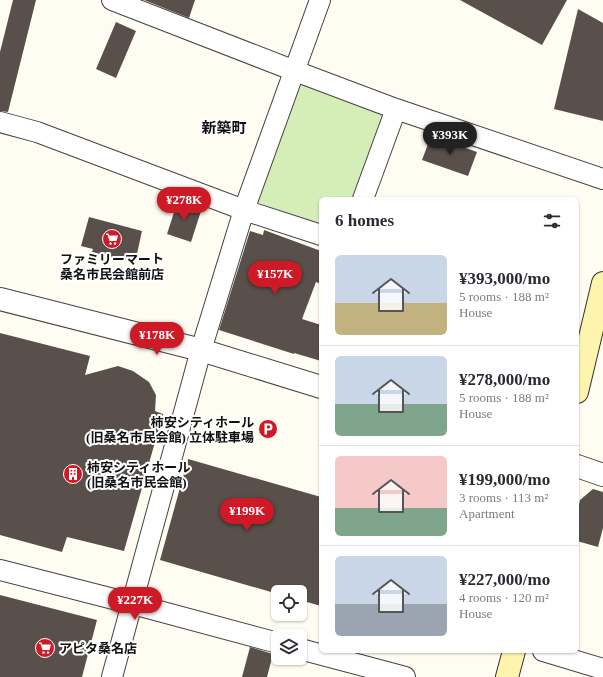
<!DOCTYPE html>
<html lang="en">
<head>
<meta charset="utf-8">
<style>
	body { margin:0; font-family:"Times New Roman","Noto Sans JP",serif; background:#f7f7f7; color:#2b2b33; height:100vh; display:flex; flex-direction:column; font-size:15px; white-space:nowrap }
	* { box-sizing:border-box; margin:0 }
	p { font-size:13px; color:#7c7c81 }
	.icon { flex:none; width:22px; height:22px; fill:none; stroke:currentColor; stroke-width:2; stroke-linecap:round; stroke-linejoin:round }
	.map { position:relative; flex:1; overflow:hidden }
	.side { position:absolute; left:319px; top:197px; width:260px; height:456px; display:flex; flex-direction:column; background:#fff; border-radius:6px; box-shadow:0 1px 3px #0004 }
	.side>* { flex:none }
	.tools { position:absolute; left:271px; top:585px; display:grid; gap:8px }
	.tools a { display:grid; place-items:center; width:36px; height:36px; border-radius:6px; background:#fff; box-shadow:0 1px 3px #0004; font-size:20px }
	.price { position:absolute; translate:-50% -34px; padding:0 9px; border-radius:14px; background:#ce1927; color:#fff; font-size:13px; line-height:26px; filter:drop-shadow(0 1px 2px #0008) }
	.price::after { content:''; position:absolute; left:50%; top:24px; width:12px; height:9px; margin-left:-6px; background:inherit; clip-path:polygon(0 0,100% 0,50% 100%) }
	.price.current { background:#222; color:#fff }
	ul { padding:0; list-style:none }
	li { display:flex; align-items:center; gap:12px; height:100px; padding:0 16px }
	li+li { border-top:1px solid #e1e1e2 }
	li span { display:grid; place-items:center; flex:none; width:112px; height:80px; border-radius:6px; color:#555 }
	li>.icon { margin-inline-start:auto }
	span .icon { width:48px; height:48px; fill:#fffc; stroke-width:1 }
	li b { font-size:17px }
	h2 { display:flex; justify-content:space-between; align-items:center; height:48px; padding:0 16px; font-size:17px }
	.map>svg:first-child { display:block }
	.green { fill:#d5eeb7 }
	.building { fill:#5a504b }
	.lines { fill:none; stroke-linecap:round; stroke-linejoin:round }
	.minor-casing { stroke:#434343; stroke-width:22 }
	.tertiary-casing { stroke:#434343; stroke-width:24 }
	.secondary-casing { stroke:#323232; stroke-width:24 }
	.minor { stroke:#fff; stroke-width:20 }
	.tertiary { stroke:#fff; stroke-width:22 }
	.secondary { stroke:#fff4ad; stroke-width:22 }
	.labels { text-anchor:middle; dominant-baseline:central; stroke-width:4; stroke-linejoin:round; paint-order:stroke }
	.poi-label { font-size:13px; font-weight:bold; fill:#101010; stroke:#fff; text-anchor:start }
	.quarter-label { font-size:15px; font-weight:bold; fill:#101010; stroke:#fff }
</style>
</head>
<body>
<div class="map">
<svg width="603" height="677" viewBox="0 0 603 677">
	<rect width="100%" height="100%" fill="#fffcf2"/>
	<path class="green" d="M299 82 387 115 356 199H321V226L255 201Z"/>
	<path class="building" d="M13 0H36L8 112 0 111V52Z
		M144 0H195L189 18Z
		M460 0H567L542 45Z
		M578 9 603 23V121L554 109Z
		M116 22 136 31 116 78 96 69Z
		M431 136 477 152 468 176 422 160Z
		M178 200 202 208 191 242 167 234Z
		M89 217 142 231 135 263 92 252 93 249 81 246Z
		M264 230 321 251V284L316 282 302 319 321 325V361L294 353V354L219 330 250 231 263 235Z
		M0 333 90 356 85 375 118 366 133 371 149 382 156 395 155 411 163 414 124 551 67 537 62 552 0 535Z
		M188 459 321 497V606L300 600V592H278V594L160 560Z
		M593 489 603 492V528L598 547 577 541V514L580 500Z
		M0 595 97 620 82 677H0Z
		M250 647 273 654 267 677H242Z"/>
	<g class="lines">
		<g class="minor-casing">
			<path id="minor" d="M112 0 295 71 396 109 603 179
				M0 122 37 132 244 210 321 235
				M363 199 396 109
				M0 570 133 604 278 643
				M300 649 405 677
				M543 651 603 669
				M112 677 201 350 244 210 320 0"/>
		</g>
		<g class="tertiary-casing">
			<path id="tertiary" d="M0 299 201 350 321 387
				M577 466 603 475"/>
		</g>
		<g class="secondary-casing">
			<path id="secondary" d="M577 392 603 283
				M507 677 514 651"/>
		</g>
		<use href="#minor" class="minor"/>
		<use href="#tertiary" class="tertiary"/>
		<use href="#secondary" class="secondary"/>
	</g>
	<defs>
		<g id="supermarket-disc" transform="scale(1)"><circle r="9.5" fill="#ce1927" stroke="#fff"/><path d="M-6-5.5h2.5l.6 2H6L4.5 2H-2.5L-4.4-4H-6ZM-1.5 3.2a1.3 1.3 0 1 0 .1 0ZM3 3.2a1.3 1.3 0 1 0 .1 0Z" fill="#fff"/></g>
		<g id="parking-disc" transform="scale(1)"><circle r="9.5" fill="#ce1927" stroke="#fff"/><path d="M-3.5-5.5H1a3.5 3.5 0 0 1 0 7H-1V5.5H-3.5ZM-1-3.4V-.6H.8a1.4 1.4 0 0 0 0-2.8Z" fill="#fff"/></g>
		<g id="building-disc" transform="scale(1)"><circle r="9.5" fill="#ce1927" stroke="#fff"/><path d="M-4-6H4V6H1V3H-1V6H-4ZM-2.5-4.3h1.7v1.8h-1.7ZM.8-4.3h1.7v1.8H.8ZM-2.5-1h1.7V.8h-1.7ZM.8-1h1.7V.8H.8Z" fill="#fff"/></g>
	</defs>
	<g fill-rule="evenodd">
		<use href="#supermarket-disc" x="112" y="239"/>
		<use href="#parking-disc" x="268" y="429"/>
		<use href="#building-disc" x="73" y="474"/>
		<use href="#supermarket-disc" x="45" y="648"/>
	</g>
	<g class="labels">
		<g class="poi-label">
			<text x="112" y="259" text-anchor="middle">ファミリーマート<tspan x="112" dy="15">桑名市民会館前店</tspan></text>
			<text x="254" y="422" text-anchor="end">柿安シティホール<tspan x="254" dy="15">(旧桑名市民会館) 立体駐車場</tspan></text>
			<text x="87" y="467">柿安シティホール<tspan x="87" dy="15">(旧桑名市民会館)</tspan></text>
			<text x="59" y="648">アピタ桑名店</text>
		</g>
		<g class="quarter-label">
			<text x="224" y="128">新築町</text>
		</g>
	</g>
</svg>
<div class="tools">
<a><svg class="icon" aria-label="locate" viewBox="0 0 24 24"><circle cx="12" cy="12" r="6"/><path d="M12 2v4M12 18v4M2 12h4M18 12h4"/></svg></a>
<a><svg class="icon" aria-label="layers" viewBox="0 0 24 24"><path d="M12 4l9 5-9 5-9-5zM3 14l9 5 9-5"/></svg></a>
</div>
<b class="price current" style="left:450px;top:156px">¥393K</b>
<b class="price" style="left:184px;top:221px">¥278K</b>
<b class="price" style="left:275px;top:295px">¥157K</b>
<b class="price" style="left:157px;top:356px">¥178K</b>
<b class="price" style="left:247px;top:532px">¥199K</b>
<b class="price" style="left:135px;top:621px">¥227K</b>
<section class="side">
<h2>6 homes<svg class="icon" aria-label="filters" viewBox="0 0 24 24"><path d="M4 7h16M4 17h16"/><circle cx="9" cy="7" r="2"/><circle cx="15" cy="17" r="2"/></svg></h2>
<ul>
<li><span style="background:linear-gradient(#c9d6e8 60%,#c2b280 0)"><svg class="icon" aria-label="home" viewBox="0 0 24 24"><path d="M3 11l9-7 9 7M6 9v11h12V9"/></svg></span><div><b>¥393,000/mo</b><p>5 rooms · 188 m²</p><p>House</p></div></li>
<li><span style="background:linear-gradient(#c9d6e8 60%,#7fa58c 0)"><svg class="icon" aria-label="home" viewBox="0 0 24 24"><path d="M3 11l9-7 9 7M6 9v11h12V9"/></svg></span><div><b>¥278,000/mo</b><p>5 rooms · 188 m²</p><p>House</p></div></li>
<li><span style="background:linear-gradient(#f6c9c9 65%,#7fa58c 0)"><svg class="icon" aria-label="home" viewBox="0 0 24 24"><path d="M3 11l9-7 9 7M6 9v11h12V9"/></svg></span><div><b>¥199,000/mo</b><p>3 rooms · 113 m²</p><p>Apartment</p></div></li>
<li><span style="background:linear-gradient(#c9d6e8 60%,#9aa5b1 0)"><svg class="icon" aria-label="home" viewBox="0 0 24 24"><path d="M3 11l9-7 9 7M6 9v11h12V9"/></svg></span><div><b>¥227,000/mo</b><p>4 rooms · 120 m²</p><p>House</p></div></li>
</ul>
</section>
</div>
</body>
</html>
